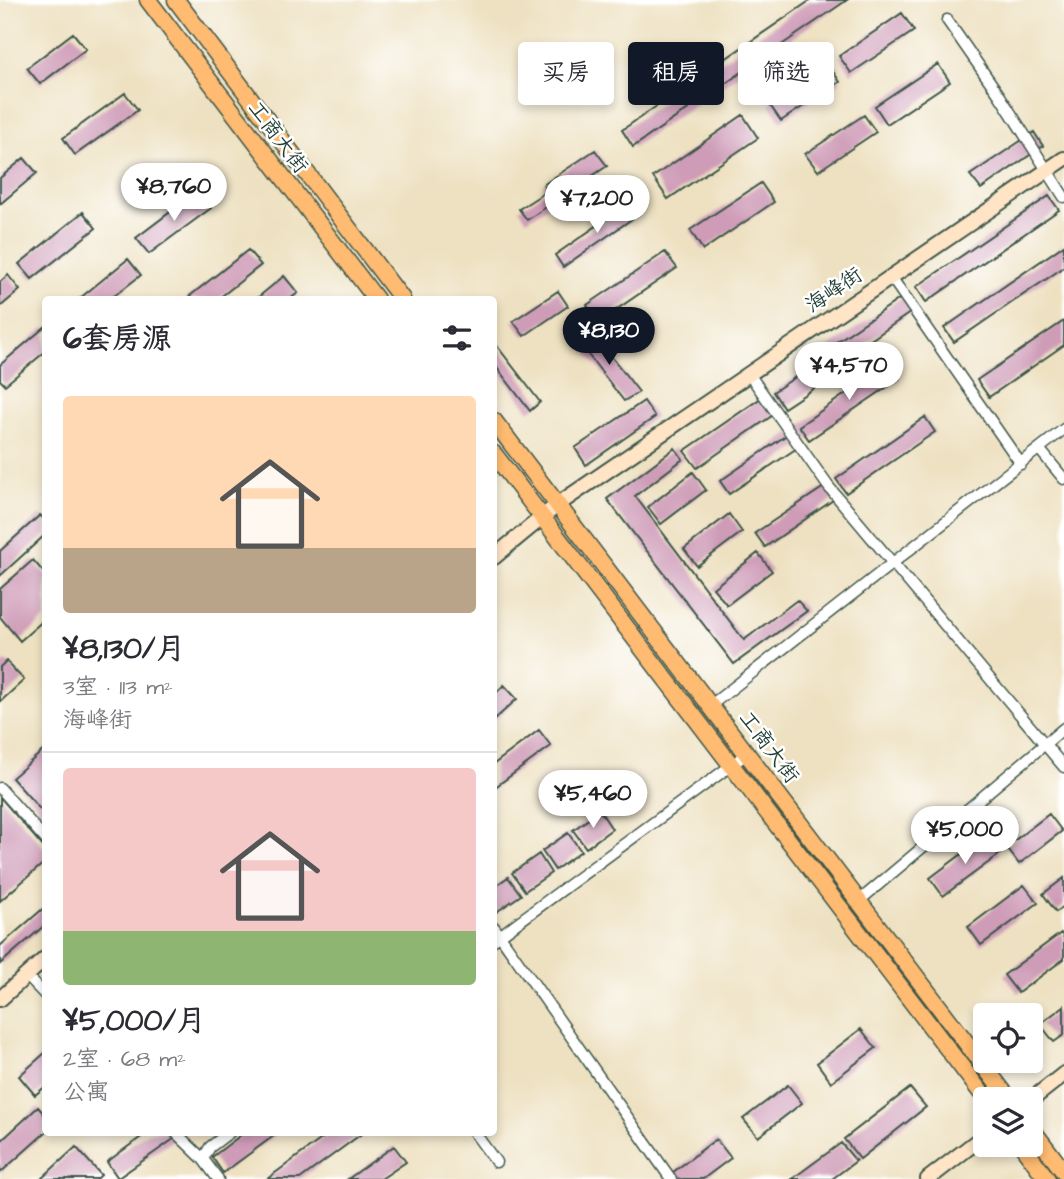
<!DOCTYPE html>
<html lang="zh">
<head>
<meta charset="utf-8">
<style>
	body { margin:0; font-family:"Architects Daughter","LXGW WenKai TC",sans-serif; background:#f7f7f7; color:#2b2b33; height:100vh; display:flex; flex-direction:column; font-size:26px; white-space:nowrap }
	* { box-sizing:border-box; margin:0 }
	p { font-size:23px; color:#7c7c81 }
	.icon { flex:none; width:38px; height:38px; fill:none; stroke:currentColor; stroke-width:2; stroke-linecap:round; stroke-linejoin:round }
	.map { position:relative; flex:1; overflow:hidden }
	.side { position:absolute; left:42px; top:296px; width:455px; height:840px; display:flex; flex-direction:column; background:#fff; border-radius:7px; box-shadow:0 4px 10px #0003 }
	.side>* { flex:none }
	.banner { position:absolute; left:518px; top:42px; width:441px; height:63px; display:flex; gap:14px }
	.buttons { position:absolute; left:973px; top:1003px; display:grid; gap:14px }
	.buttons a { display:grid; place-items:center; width:70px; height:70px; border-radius:7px; background:#fff; box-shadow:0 4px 10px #0003; font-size:35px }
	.price { position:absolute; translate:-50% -60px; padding:0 16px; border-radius:24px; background:#fff; color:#222; font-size:23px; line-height:46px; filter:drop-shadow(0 2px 4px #0008) }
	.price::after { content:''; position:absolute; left:50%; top:42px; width:21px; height:16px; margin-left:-10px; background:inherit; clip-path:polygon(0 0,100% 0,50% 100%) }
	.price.active { background:#111827; color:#fff }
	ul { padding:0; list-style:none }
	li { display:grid; align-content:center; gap:14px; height:371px; padding:0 21px }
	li+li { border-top:2px solid #e1e1e2 }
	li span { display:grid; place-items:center; height:217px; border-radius:7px; color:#555 }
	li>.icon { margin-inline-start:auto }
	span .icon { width:126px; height:126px; fill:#fffc; stroke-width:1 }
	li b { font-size:30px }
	h2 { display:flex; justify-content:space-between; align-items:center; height:84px; padding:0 21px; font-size:30px }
	.tag { padding:0 24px; border-radius:7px; background:#fff; box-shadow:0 4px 10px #0003; font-size:24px; line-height:63px }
	.tag.active { background:#111827; color:#fff }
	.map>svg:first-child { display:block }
	.building { fill:#cf9cb8 }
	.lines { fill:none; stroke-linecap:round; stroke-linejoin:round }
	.street-casing { stroke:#3e5649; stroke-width:13 }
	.secondary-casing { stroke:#3e5649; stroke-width:18 }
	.primary-casing { stroke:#3e5649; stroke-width:19 }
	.street { stroke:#fff; stroke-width:10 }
	.secondary { stroke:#ffe4c6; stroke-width:14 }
	.primary { stroke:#febb71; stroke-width:16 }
	.labels { text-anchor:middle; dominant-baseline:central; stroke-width:5; stroke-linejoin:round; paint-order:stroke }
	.street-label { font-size:21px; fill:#1f3d34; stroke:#fff }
</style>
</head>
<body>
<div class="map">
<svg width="1064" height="1179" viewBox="0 0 1064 1179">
	<rect width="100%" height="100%" fill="#fff"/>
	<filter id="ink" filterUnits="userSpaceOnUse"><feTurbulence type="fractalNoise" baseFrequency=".0143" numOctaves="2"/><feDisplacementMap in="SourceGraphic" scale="14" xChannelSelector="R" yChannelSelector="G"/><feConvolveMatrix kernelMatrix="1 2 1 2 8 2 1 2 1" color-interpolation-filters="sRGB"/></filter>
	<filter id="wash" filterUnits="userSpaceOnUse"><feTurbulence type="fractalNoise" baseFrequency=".00686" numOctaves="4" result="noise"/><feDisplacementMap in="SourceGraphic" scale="28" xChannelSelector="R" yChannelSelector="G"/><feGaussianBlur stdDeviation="1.57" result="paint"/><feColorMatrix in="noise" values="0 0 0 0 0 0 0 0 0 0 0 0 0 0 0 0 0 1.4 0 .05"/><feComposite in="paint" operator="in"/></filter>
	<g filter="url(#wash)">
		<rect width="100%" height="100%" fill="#eee1c1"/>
		<g id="blocks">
			<path class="building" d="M811 0H847L633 147 622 130Z
				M902 13 914 31 851 73 839 56Z
				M73 33 86 49 40 84 27 68Z
				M828 64 840 82 781 121 769 104Z
				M938 64 950 82 887 124 875 106Z
				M125 93 138 110 75 155 63 138Z
				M743 115 758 138 668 199 653 177Z
				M864 115 876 132 818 171 805 154Z
				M1034 132 1043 146 981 189 970 175Z
				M595 150 607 166 527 220 519 209 547 191 543 185Z
				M24 158 37 173 0 204V178Z
				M761 183 774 202 703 250 690 230Z
				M198 191 211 208 149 254 136 238Z
				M1049 196 1059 210 926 302 916 287Z
				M631 202 639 214 563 267 555 255Z
				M83 212 96 228 32 279 19 264Z
				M1064 245V267L954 342 944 328Z
				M248 250 261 265 218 299H186Z
				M665 252 677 268 598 322 587 305Z
				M128 259 141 275 110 299H79Z
				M8 275 20 290 0 307V282Z
				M284 276 298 293 290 299H256Z
				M558 291 568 306 524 336 513 321Z
				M904 296 914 310 836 364 826 349Z
				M1064 321V345L989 397 977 380Z
				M46 326V351L5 385 0 380V365Z
				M593 333 639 392 624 401 579 343Z
				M494 342 540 402 530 411 494 364Z
				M829 355 840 371 784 408 773 392Z
				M889 364 899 379 809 440 799 426Z
				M764 396 776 413 697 468 684 451Z
				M644 401 655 417 586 465 575 448Z
				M925 417 935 432 846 493 836 479Z
				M791 432 800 446 729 494 720 481Z
				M675 448 683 459 635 496 744 640 797 600 807 611 734 664 607 499Z
				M693 472 706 490 661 524 648 507Z
				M827 485 836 498 765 547 755 533Z
				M729 514 742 532 697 566 684 549Z
				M40 515 46 521V534L0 576V551Z
				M758 553 772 571 727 605 713 588Z
				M33 560 46 575V618L20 641 0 617V589Z
				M6 661 24 680 0 702V667Z
				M504 685 517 699 494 720V695Z
				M539 730 551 746 494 788V764Z
				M46 748V816L12 778Z
				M0 797 46 850V861L0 901Z
				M600 811 612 829 586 848 573 830Z
				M1049 814 1062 831 1019 864 1006 847Z
				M568 833 581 851 555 870 542 851Z
				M986 836 1000 854 943 896 930 878Z
				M539 854 551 873 525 891 512 873Z
				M508 877 521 895 495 913 494 887Z
				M1064 878V906L1056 912 1043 894Z
				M1024 885 1038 903 981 945 968 927Z
				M46 906V924L0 964V946Z
				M1061 933 1064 938V959L1018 993 1004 975Z
				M1064 1006V1035L1054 1042 1040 1024Z
				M861 1029 876 1048 831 1082 817 1063Z
				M46 1052V1086L35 1095 19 1076Z
				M788 1085 802 1103 758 1137 743 1119Z
				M910 1088 926 1107 860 1159 844 1139Z
				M38 1107 46 1116V1132L0 1173V1142Z
				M148 1132H176L178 1136 118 1178 107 1162Z
				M245 1132H279L223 1173 212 1157Z
				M331 1132H364L300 1179H267Z
				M716 1139 731 1158 703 1179H676L672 1173Z
				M841 1143 856 1161 832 1179H792Z
				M394 1146 406 1162 381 1179H348Z
				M76 1147 101 1175 97 1179H41Z"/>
		</g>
	</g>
	<g filter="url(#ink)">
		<use href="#blocks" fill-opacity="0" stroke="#3e5649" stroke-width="2"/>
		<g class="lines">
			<g class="street-casing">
				<path id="street" d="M947 20 1000 96 1064 197
					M891 277 1021 464
					M749 374 828 486 1064 767
					M1040 450 1064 479
					M711 705 1064 429
					M0 788 46 840
					M859 901 1064 728
					M494 927 671 1179
					M494 940 748 753
					M26 975 46 996
					M175 1132 203 1159 218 1179
					M474 1132 496 1162
					M203 1159 210 1147 230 1132"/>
			</g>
			<g class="secondary-casing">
				<path id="secondary" d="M494 557 557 505 1064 159
					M0 999 46 958
					M1031 1100 1064 1074
					M928 1179 985 1135"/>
			</g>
			<g class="primary-casing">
				<path id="primary" d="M148 0 376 299
					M176 0 402 299
					M494 421 1009 1099
					M494 454 986 1099
					M1031 1128 1064 1172
					M1021 1144 1047 1179"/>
			</g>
			<use href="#street" class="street"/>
			<use href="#secondary" class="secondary"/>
			<use href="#primary" class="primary"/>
		</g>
	</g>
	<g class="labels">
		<g class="street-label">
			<text transform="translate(278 137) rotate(53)">工商大街</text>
			<text transform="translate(834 290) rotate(-34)">海峰街</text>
			<text transform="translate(769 747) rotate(53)">工商大街</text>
		</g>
	</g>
</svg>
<div class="buttons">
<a><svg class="icon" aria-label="locate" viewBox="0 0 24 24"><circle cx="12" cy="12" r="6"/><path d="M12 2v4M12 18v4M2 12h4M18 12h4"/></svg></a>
<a><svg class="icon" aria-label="layers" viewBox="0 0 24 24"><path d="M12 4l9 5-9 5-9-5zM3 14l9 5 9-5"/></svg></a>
</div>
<b class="price" style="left:174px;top:223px">¥8,760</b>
<b class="price" style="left:597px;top:235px">¥7,200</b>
<b class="price active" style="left:609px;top:367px">¥8,130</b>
<b class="price" style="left:849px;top:402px">¥4,570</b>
<b class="price" style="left:593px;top:830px">¥5,460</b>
<b class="price" style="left:965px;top:866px">¥5,000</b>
<div class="banner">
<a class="tag">买房</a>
<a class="tag active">租房</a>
<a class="tag">筛选</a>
</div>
<section class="side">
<h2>6套房源<svg class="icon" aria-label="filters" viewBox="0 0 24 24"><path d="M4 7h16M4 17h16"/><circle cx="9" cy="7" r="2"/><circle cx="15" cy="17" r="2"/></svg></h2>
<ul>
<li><span style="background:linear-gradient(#ffd9b3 70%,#b9a48a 0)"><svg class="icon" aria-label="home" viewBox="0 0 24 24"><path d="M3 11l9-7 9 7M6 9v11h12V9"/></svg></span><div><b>¥8,130/月</b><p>3室 · 113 m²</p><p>海峰街</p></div></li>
<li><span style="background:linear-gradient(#f6c9c9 75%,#8fb573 0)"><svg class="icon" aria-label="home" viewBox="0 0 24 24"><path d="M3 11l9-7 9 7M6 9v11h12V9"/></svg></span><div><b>¥5,000/月</b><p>2室 · 68 m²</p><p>公寓</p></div></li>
</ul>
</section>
</div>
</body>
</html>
